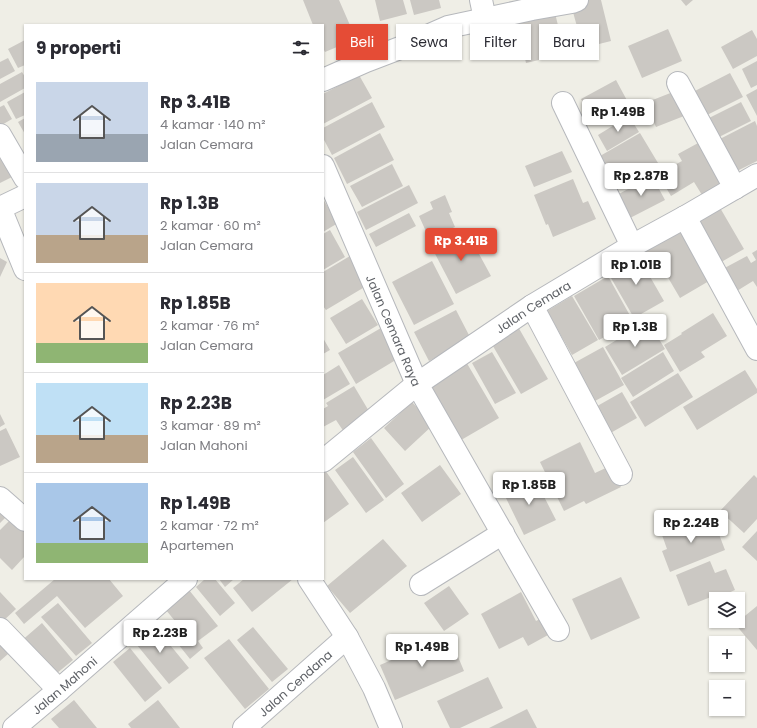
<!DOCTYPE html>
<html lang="id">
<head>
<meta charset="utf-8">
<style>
	body { margin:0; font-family:Poppins,sans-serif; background:#f2f2f3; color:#2b2b33; height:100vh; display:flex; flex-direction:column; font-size:15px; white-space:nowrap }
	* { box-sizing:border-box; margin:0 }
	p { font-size:13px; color:#7c7c81 }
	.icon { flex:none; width:22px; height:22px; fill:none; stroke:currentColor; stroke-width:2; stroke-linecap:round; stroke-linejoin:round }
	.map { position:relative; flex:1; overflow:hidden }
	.panel { position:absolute; left:24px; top:24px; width:300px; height:556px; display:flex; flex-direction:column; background:#fff; border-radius:0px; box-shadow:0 1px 3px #0004 }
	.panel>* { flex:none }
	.banner { position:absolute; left:336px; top:24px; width:361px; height:36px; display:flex; gap:8px }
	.fabs { position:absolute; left:709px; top:592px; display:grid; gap:8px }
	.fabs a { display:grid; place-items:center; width:36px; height:36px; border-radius:0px; background:#fff; box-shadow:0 1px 3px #0004; font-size:20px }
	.price { position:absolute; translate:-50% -34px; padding:0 9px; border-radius:4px; background:#fff; color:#222; font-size:13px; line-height:26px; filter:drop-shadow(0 1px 2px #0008) }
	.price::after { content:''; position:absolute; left:50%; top:24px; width:12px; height:9px; margin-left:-6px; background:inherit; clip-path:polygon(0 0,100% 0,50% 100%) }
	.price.on { background:#e54c36; color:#fff }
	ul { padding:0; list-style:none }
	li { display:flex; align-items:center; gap:12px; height:100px; padding:0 12px }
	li+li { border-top:1px solid #e1e1e2 }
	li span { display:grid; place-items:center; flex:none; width:112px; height:80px; border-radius:0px; color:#555 }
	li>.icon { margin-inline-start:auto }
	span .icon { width:48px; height:48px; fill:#fffc; stroke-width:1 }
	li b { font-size:17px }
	h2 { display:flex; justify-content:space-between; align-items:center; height:48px; padding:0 12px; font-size:17px }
	.chip { padding:0 14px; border-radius:0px; background:#fff; box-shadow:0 1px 3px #0004; font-size:14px; line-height:36px }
	.chip.on { background:#e54c36; color:#fff }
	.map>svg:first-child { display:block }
	.building { fill:#cbc8c3 }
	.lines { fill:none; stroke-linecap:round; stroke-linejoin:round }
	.minor-casing { stroke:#b6b8bc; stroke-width:24 }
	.minor { stroke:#fff; stroke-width:22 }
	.labels { text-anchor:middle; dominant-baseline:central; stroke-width:3; stroke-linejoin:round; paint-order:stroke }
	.street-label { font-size:12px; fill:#5e6166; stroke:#fff }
</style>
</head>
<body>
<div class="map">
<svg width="757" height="728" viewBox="0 0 757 728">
	<rect width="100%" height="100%" fill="#efeee6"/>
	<path class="building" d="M303 0H339L356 39 325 52 323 48V25H313Z
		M375 0H403L407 14 380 21Z
		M410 0H439L441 8 414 15Z
		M589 0H601L611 41 583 48 571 5Z
		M681 0H693L686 6Z
		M554 9 565 54 526 63 516 17Z
		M510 19 517 52 489 59 482 26Z
		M668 29 682 61 642 78 628 46Z
		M752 30 757 39V56L733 69 721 47Z
		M25 40V65L18 68 8 49Z
		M8 58 15 71 0 79V62Z
		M757 61V85L751 88 742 69Z
		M22 72 25 77V88L0 102V84Z
		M730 73 743 97 701 118 689 94Z
		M359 75 372 98 323 124V94Z
		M616 80 630 106 596 125 581 99Z
		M757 89V116L746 95Z
		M25 92V115L16 119 7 102Z
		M673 92 684 116 656 127 645 103Z
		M372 102 385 127 332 155 323 138V128Z
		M741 102 751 121 719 137 709 118Z
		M4 105 12 119 0 126V107Z
		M629 116 639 132 607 151 598 135Z
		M25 118V134L18 122Z
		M755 121 757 126V161L733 173 716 141Z
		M380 133 394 160 347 184 334 158Z
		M640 133 658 163 618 186 600 156Z
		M700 142 723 182 702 195 694 182 671 196 658 174 682 161 678 154Z
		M562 151 572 172 534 187 525 166Z
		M0 156 16 175 0 183Z
		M392 164 403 186 362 207 350 186Z
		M652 176 665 200 630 218 617 195Z
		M573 179 583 203 588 201 596 219 553 237 548 224 546 225 534 195Z
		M409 185 418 203 366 230 357 212Z
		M445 195 452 212 449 213 455 227 429 238 419 216 433 209 430 202Z
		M323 199 338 223 323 232Z
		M719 206 744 249 716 265 691 222Z
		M409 213 416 226 376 247 369 234Z
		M678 228 709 281 680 298 660 264 649 270 640 255 651 248Z
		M330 230 345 257 323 270V234Z
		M466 230 491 276 456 294 432 248Z
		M757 250V287L753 281 732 294 719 271 747 256 751 263 756 260 752 253Z
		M637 254 664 301 634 318 607 271Z
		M350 256 368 285 326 310 323 306V272Z
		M0 258 7 262 0 277Z
		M432 261 454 304 414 325 392 282Z
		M608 276 633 321 599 340 574 296Z
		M572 296 598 340 572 355 547 311Z
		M362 299 378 325 346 344 330 318Z
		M456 310 471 339 429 361 414 332Z
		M713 313 727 336 701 352 705 357 680 372 664 345 682 334 681 333Z
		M648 321 665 349 622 375 605 347Z
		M517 325 548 379 521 394 490 341Z
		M381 328 399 358 356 384 338 353Z
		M323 338 330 350 323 354Z
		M603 347 624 385 595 401 574 363Z
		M492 352 516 393 495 404 472 363Z
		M663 352 674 371 633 397 621 378Z
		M465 360 499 418 456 443 422 385Z
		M339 365 350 384 323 400V375Z
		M745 370 757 389V393L697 430 683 407Z
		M678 373 693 397 645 427 630 402Z
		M354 386 373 418 346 435 336 420 323 427V409L328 406 326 403Z
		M622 392 637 418 607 435 592 409Z
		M412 402 433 425 405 451 384 428Z
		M0 414 5 424 0 427Z
		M6 428 20 457 0 466V431Z
		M371 438 404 484 386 498 353 452Z
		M580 442 595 473 610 466 621 487 586 504 584 501 564 511 540 462Z
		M353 457 384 500 366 513 335 470Z
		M440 465 461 494 422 522 401 493Z
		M325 470 349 504 323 523V472Z
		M754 475 757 478V519L744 533 720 511Z
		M534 477 556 520 524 535 503 492Z
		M0 506 9 514 0 523Z
		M706 517 712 531 717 529 725 550 670 572 662 551 667 549 662 535Z
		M12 518 25 531V556L12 570 0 558V530Z
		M757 531V561L742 547Z
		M383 539 407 566 350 613 327 586Z
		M710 561 715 573 726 569 735 590 717 598 716 595 688 606 676 575Z
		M621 577 640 618 591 640 572 599Z
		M55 579H109L123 596 85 628 57 596 24 624 15 613Z
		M205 579H215L235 603 220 616 196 587Z
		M219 579H234L225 587Z
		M244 579H293L252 612 233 588Z
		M185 585 218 626 198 641 203 648 190 659 166 629 175 621 161 604Z
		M449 586 469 614 444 631 424 603Z
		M0 592 16 609 2 622 0 619Z
		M521 592 536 621 540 619 548 635 528 646 523 637 499 649 481 614Z
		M58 603 92 643 76 656 41 617Z
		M757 606V650L735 624Z
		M42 623 73 660 51 678 20 642Z
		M152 623 189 668 169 684 132 639Z
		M253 627 288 669 272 682 237 640Z
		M449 635 464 671 395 700 380 665Z
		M229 639 269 689 245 709 204 658Z
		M0 644 8 654 0 661Z
		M130 648 162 688 145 702 113 662Z
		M488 677 503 708 460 728H450L437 701Z
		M74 700 97 728H59L51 719Z
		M158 700 180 728H131L128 724Z
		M527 709 537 728H489Z"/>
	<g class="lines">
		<g class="minor-casing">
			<g id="minor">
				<path d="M481 0 485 19"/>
				<path d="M323 80 366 61 400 48 448 27 532 9 572 2 577 0"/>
				<path d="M678 83 735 188"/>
				<path d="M563 103 632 246"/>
				<path d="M0 135 25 178"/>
				<path id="s1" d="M323 166 417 384 558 630"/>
				<path d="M25 196 0 208 25 269"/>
				<path d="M685 217 757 349"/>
				<path d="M532 306 621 474"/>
				<path id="s2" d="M323 461 417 384 532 306 632 246 685 217 757 175"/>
				<path d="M0 498 25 520"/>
				<path d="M309 579 347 637 374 688 391 728"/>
				<path d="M421 584 503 533"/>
				<path d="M0 629 59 690"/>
				<path id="s3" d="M14 728 59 690 186 579"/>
				<path id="s4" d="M244 728 347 637"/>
			</g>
		</g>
		<use href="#minor" class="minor"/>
	</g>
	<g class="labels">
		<g class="street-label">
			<text stroke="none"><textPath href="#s2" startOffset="261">Jalan Cemara</textPath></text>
			<text stroke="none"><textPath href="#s1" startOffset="179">Jalan Cemara Raya</textPath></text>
			<text stroke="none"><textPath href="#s4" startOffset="68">Jalan Cendana</textPath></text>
			<text stroke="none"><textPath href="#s3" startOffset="66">Jalan Mahoni</textPath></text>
		</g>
	</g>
</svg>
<div class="fabs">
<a><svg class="icon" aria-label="layers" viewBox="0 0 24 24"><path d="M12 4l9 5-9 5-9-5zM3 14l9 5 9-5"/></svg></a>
<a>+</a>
<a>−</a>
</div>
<b class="price" style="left:618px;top:133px">Rp 1.49B</b>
<b class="price" style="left:641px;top:197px">Rp 2.87B</b>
<b class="price on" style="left:461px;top:262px">Rp 3.41B</b>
<b class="price" style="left:636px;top:286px">Rp 1.01B</b>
<b class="price" style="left:635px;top:348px">Rp 1.3B</b>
<b class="price" style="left:529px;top:506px">Rp 1.85B</b>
<b class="price" style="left:691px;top:544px">Rp 2.24B</b>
<b class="price" style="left:160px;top:654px">Rp 2.23B</b>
<b class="price" style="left:422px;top:668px">Rp 1.49B</b>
<div class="banner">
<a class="chip on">Beli</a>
<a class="chip">Sewa</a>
<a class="chip">Filter</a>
<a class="chip">Baru</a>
</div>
<section class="panel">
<h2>9 properti<svg class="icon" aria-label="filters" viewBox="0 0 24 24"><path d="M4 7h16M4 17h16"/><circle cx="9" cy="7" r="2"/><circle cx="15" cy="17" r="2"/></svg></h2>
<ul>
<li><span style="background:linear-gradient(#c9d6e8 65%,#9aa5b1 0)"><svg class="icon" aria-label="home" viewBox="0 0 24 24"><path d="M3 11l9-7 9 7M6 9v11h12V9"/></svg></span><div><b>Rp 3.41B</b><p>4 kamar · 140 m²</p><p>Jalan Cemara</p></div></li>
<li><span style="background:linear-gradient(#c9d6e8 65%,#b9a48a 0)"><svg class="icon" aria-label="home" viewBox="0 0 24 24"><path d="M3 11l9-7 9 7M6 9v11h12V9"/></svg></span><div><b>Rp 1.3B</b><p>2 kamar · 60 m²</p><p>Jalan Cemara</p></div></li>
<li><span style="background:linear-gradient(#ffd9b3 75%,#8fb573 0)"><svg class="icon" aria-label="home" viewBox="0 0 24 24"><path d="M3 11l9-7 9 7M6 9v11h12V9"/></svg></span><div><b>Rp 1.85B</b><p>2 kamar · 76 m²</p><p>Jalan Cemara</p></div></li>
<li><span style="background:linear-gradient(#bfe0f5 65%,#b9a48a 0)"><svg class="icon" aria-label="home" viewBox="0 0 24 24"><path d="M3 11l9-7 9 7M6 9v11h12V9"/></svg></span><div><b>Rp 2.23B</b><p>3 kamar · 89 m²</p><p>Jalan Mahoni</p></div></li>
<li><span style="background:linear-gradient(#a9c7e8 75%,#8fb573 0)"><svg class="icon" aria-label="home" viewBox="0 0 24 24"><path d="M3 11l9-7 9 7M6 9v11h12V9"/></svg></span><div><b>Rp 1.49B</b><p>2 kamar · 72 m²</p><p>Apartemen</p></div></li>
</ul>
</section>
</div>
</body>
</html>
